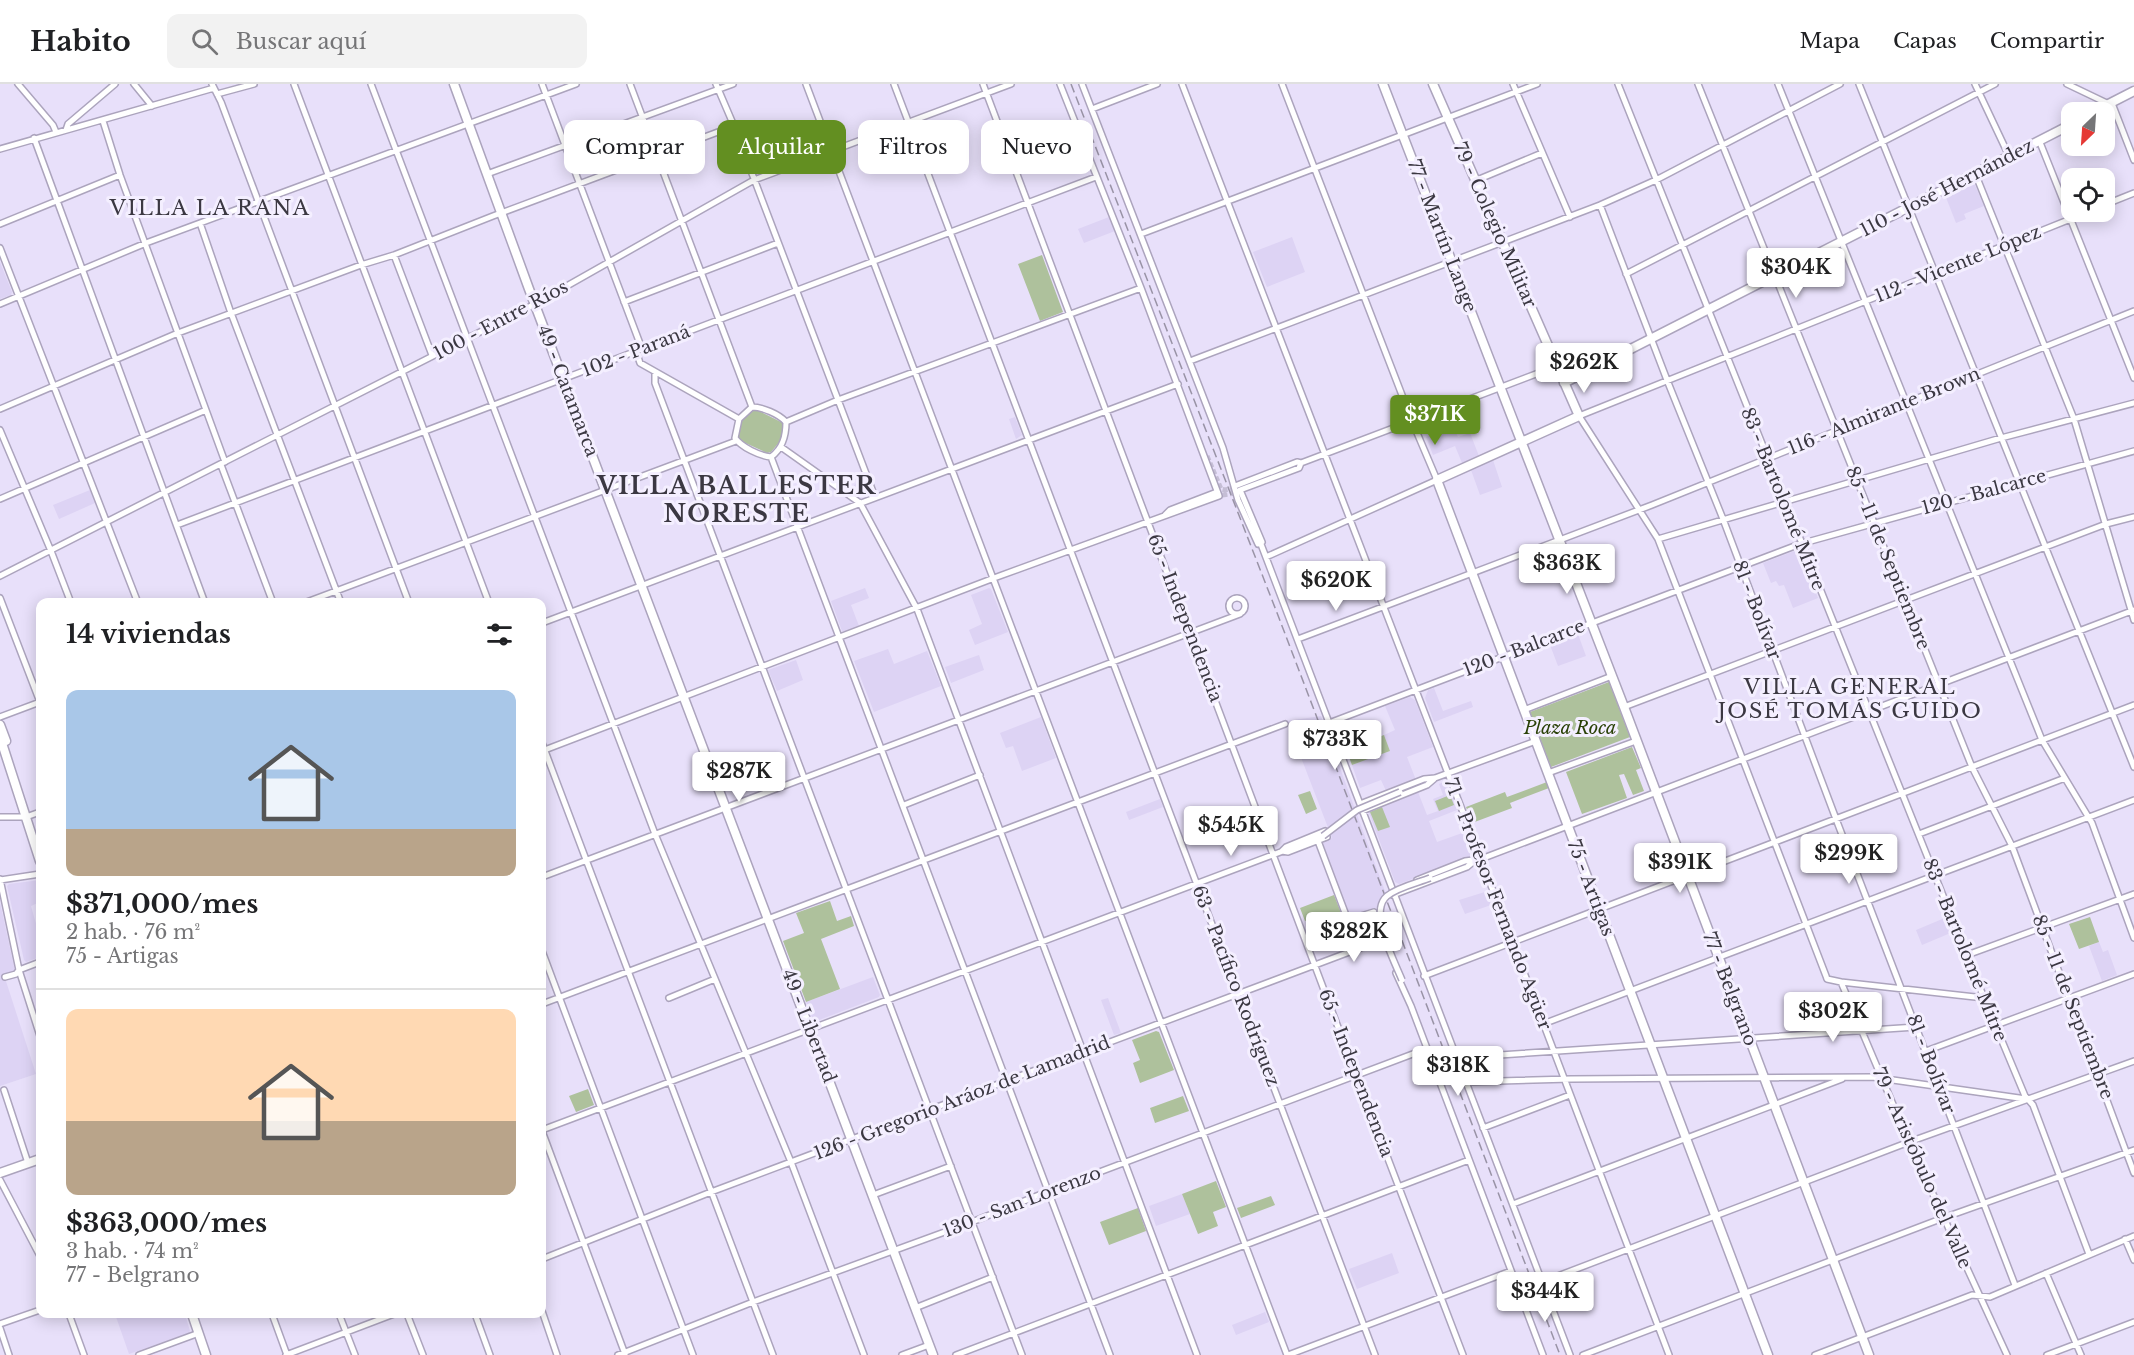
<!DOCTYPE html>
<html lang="es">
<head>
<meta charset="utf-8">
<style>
	body { margin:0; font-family:"Libre Baskerville",serif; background:#f2f2f2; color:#202124; height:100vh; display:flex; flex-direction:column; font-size:22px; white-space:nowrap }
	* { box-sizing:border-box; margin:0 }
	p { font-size:20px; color:#757577 }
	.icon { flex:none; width:33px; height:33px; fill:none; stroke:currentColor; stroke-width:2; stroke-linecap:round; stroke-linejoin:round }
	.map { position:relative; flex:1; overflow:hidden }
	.panel { position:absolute; left:36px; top:514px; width:510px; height:720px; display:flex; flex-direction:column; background:#fff; border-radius:12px; box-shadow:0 3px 15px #0003 }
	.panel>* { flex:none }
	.hud { position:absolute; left:564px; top:36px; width:570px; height:54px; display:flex; gap:12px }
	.needle { width:39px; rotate:205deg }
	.fabs { position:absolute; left:2061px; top:18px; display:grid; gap:12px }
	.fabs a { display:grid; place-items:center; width:54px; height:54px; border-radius:12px; background:#fff; box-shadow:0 3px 15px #0003; font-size:30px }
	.price { position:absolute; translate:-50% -51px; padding:0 14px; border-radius:6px; background:#fff; color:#222; font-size:20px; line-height:39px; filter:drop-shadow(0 2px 3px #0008) }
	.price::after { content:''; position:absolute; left:50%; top:36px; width:18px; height:14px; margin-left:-9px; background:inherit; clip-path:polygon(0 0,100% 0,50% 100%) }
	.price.current { background:#638f21; color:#fff }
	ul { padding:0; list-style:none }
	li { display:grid; align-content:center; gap:12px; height:318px; padding:0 30px }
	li+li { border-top:2px solid #e0e0e0 }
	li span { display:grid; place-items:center; height:186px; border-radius:12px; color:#555 }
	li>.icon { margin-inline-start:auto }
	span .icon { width:108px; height:108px; fill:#fffc; stroke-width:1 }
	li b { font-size:26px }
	h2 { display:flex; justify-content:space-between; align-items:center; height:72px; padding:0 30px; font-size:26px }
	.chip { padding:0 21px; border-radius:12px; background:#fff; box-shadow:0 3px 15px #0003; font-size:21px; line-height:54px }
	.chip.current { background:#638f21; color:#fff }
	header { display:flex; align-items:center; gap:36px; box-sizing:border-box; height:84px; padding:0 30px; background:#fff; border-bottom:2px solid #e0e0e0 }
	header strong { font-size:28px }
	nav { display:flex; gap:33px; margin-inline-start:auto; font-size:21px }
	.search { width:420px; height:54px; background:#f2f2f2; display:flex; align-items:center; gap:15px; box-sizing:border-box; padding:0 21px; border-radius:12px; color:#757577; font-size:22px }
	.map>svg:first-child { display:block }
	.built { fill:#ddd3f4 }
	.green { fill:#aec19c }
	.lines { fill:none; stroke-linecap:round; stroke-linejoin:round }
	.street-tunnel { stroke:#c5bed5; stroke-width:5; stroke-dasharray:5 2.5; stroke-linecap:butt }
	.street-casing { stroke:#aca4bd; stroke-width:8 }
	.secondary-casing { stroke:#aca4bd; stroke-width:11 }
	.street { stroke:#fff; stroke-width:5 }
	.secondary { stroke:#fff; stroke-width:8 }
	.rail { stroke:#9993a6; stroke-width:1.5; stroke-dasharray:9 4.5; stroke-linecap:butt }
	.street-bridge-casing { stroke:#aca4bd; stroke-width:8; stroke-linecap:butt }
	.street-bridge { stroke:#fff; stroke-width:5 }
	.labels { text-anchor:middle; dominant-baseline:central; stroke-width:6; stroke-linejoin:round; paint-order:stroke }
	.street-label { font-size:18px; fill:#3b3842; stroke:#f4efff }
	.park-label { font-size:18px; font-style:italic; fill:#2a4107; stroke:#f4efff }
	.quarter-label { font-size:21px; letter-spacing:1.5px; fill:#3b3842; stroke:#f4efff }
	.district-label { font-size:24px; font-weight:bold; letter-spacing:1.5px; fill:#3b3842; stroke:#f4efff }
</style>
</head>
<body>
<header>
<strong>Habito</strong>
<div class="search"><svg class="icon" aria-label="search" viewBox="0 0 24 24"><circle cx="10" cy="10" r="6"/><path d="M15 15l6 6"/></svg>Buscar aquí</div>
<nav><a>Mapa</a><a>Capas</a><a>Compartir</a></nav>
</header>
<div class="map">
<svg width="2134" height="1271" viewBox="0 0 2134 1271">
	<rect width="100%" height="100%" fill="#e8e0fa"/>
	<path class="built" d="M1973 100 1975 101 1984 122 1964 130 1966 135 1956 139 1945 111Z
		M1109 133 1115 147 1084 159 1078 145Z
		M1292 153 1305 188 1267 203 1253 168Z
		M0 178 12 208 11 211 0 215Z
		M1448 330 1458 353 1470 349 1479 372 1462 379 1455 362 1433 371 1426 353 1448 344 1443 332Z
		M1015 333 1022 351 1016 355 1009 335Z
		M1493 376 1502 403 1480 411 1471 386Z
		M862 397 868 411 861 413 851 406 856 399Z
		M90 406 95 419 59 435 53 421Z
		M1797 466 1799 467 1818 514 1793 524 1784 501 1779 502 1776 497 1771 499 1763 479Z
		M865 504 869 514 851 521 859 542 845 548 842 547 831 517Z
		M989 504 991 505 1008 548 975 561 969 546 982 540 971 511Z
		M1578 550 1586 572 1558 582 1550 561Z
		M888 565 894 580 927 567 941 602 874 628 854 577Z
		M979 571 984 586 951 599 945 583Z
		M796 576 803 596 777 607 768 586Z
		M1434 604 1443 627 1471 617 1473 623 1434 638 1425 614 1428 606Z
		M1410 613 1415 616 1433 663 1407 673 1416 696 1386 707 1381 696 1360 704 1352 681 1390 667 1384 651 1395 646 1385 622Z
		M1321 632 1386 810 1378 823 1352 832 1349 831 1323 760 1324 757 1332 754 1287 637Z
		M1041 633 1056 674 1022 687 1013 662 1006 664 1000 649Z
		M1444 698 1447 700 1457 726 1429 737 1437 758 1465 748 1472 767 1469 774 1399 800 1395 798 1369 729 1371 726 1418 708 1427 731 1438 727 1433 715 1443 711 1439 700Z
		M1160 715 1163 723 1129 736 1126 728Z
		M40 796V818L31 822 40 854V873L26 878 24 876 7 802 9 800Z
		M1488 807 1494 820 1465 830 1459 816Z
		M0 818 15 887 4 891 36 990 0 1002Z
		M1947 833 1953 848 1922 861 1916 846Z
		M2099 858 2103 868 2108 866 2117 891 2102 897 2089 862Z
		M873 893 880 911 879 913 814 938 806 918Z
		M1108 914 1121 949 1114 951 1101 916Z
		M1182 1110 1190 1130 1156 1142 1149 1122Z
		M1392 1169 1399 1189 1357 1205 1349 1185Z
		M1265 1228 1269 1238 1236 1251 1232 1241Z
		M115 1230H185L190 1247 189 1249 129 1270Z"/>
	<path class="green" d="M1042 171 1063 228 1040 237 1018 180Z
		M757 326 783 339 782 355 771 368 767 369 741 357 738 353C739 341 744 328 757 326Z
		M1609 598 1630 653 1551 683 1530 628Z
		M1384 651 1390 667 1352 681 1346 665Z
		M1632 663 1641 684 1636 686 1644 707 1633 711 1624 690 1619 691 1627 714 1582 730 1566 688Z
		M741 681 744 691 724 699 720 689Z
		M1547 698 1549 704 1510 719 1512 724 1472 739 1466 723 1505 708 1507 713Z
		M1310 707 1317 725 1306 730 1298 711Z
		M1450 711 1454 721 1439 727 1435 717Z
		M1382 723 1390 743 1378 747 1370 728Z
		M1334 811 1342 831 1328 836 1325 829 1305 837 1300 824Z
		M830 817 837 837 851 832 854 842 821 855 840 905 806 918 783 857 804 849 796 829Z
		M2090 833 2099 858 2079 865 2069 840Z
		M1156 947 1159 948 1174 986 1140 999 1133 979 1140 976 1132 956Z
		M588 1005 594 1021 576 1028 569 1012Z
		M1183 1012 1189 1027 1155 1039 1150 1024Z
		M1216 1097 1226 1123 1213 1128 1218 1142 1198 1150 1182 1110Z
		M1271 1112 1275 1121 1241 1134 1237 1124Z
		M1138 1124 1146 1147 1109 1161 1100 1138Z"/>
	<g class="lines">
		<path class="street-tunnel" d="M1207 372 1221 405 1225 406 1238 403
			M1250 399 1301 379
			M1215 412 1236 409 1240 412 1244 421"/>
		<g class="street-casing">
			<path id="street" d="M18 0 53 41 56 48
				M134 0 152 22
				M212 0 221 18 409 519
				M294 0 489 519
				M371 0 655 750 791 1078 864 1271
				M542 0 642 265
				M630 0 752 323
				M716 0 734 42 873 408V414
				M806 0 1287 1271
				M894 0 1375 1271
				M983 0 1356 991 1463 1271
				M1082 0 1223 364 1238 416 1258 460
				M1182 0 1481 775 1669 1271
				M1513 0 1570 133
				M1618 0 1984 914 2025 1012 2033 1021 2089 1170
				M1698 0 1972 683 2012 762 2134 1089
				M1778 0 2042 656 2092 739 2134 854
				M1859 0 2134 683
				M1975 0 2009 72
				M2067 0 2113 22 2134 76
				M217 10 254 0
				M1092 25 1157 0
				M103 37 120 91 225 378
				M66 46 68 40 115 0
				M34 54 205 519
				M2039 56 2134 294
				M0 65 214 4
				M1975 89 2074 335 2134 536
				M487 90 733 0
				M1477 96 1542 69
				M1600 121 1667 296 1723 435 1836 735 2015 1201
				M2104 121 2134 109
				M200 139 231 229 341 519
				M0 140 120 91
				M1141 150 1537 0
				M0 164 138 519
				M394 171 432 271
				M1626 190 1995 0
				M624 218 778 159
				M0 220 146 159 576 0
				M636 267 640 279 739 335
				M1190 277 1600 121 1656 96 1840 0
				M655 288V299L1022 1271
				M752 323C762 323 779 330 786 338 786 352 783 364 771 373 760 372 741 363 735 354L739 335Z
				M0 325 178 249 361 181 394 171 493 132 734 42
				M786 338 838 316 1141 204
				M0 346 51 467 71 519
				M781 363 860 419 917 525 1197 1271
				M771 373 1110 1271
				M221 381 273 519
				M1235 402 1297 378 1301 379
				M0 415 206 326
				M1165 431 1170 426 1217 408
				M177 441 1096 93
				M1259 455 1570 1271
				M1658 455 2001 354 2134 319
				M1262 458 1240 406 1299 384 1301 379 1557 282
				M1266 473 1437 396 1412 337 1282 0
				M0 492 535 220 754 96 1011 0
				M0 514 40 618
				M1229 522a8 8 0 1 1 16 0a8 8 0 1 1-16 0Z
				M304 519 736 357
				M542 539 1178 300
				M1298 555 1652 421 2134 227
				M1624 623 2106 440 2134 433
				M1524 626 1612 592
				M0 633 40 618
				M1329 639 1800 460 2134 367
				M542 659 773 1271
				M542 667 994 494 1219 412 1141 204 1060 0
				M1548 689 1636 657
				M1360 720 1424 695 1435 694 1536 657
				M904 721 980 691
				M1362 727 1427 701 1434 695
				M0 733H26L40 728
				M1325 747 1327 753 1288 768 1282 767 1286 763Z
				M1919 750 2065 694
				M1318 757 1347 834 1351 835 1374 828 1381 846
				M542 793 1240 530
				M0 795 19 886 40 952
				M0 796 40 790
				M1417 796 1465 777 1481 775 2134 526
				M1393 811 1467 783 1473 778
				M542 867 693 1271
				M1967 871 2134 810
				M1396 889 1411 922 1543 1271
				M1424 892 2134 621
				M5 893 16 890 19 886 40 878
				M1841 898 1984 914
				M669 914 715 895
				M542 920 1285 640
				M1543 940 2134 716
				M1926 967 2134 890
				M1455 974 1916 943
				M1465 998 1571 995 1872 993 2026 1015
				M4 1006 28 1079
				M1483 1044 1570 1011
				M542 1046 1323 752
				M542 1047 625 1270
				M0 1096 40 1172
				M873 1111 951 1082
				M1513 1120 1842 995
				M2125 1155 2134 1176
				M542 1175 711 1108 1384 855
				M2046 1189 2081 1271
				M1542 1198 1909 1058 2134 977
				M915 1224 993 1193
				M542 1227 557 1271
				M69 1230 84 1271
				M272 1230 287 1271
				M339 1230 355 1271
				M407 1230 423 1271
				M475 1230 490 1271
				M0 1240 40 1226
				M0 1244 9 1271
				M139 1271 199 1249
				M286 1271 394 1230
				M618 1271 753 1218 972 1138 1049 1107 1426 965
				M902 1271 929 1261
				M956 1271 1469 1076
				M1288 1271 1511 1187
				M1583 1271 1943 1134 2134 1066
				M1815 1271 1972 1211 1990 1213 2134 1152
				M2007 1271 1909 1058 1841 898 1827 895 1826 892 1658 455 1579 332 2088 128
				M2047 1271 2134 1238"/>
		</g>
		<g class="secondary-casing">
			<path id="secondary" d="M454 0 529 205 933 1271
				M1383 0 1624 623 1869 1271
				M1433 0 1579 332 1437 396 1768 1271
				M2093 28 2134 7
				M1564 299 2072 40
				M0 641 6 657
				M0 653 40 777
				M0 1089 40 1075
				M192 1230 206 1271"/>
		</g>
		<use href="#street" class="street"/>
		<use href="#secondary" class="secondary"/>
		<path class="rail" d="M1071 0 1279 534 1560 1271"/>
		<g class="street-bridge-casing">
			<path id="street-bridge" d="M1323 752 1357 726 1400 708
				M1402 896C1394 876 1368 828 1387 812 1398 803 1417 799 1430 794"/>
		</g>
		<use href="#street-bridge" class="street-bridge"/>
	</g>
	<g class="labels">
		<g class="street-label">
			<text transform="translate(1947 104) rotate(-27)">110 - José Hernández</text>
			<text transform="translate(1495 141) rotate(66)">79 - Colegio Militar</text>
			<text transform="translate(1442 152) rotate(69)">77 - Martín Lange</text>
			<text transform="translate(1958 180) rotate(-22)">112 - Vicente López</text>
			<text transform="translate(501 236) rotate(-28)">100 - Entre Ríos</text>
			<text transform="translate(636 267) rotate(-21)">102 - Paraná</text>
			<text transform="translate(568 307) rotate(69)">49 - Catamarca</text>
			<text transform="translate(1884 327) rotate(-22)">116 - Almirante Brown</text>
			<text transform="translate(1984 408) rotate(-15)">120 - Balcarce</text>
			<text transform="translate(1783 415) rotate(68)">83 - Bartolomé Mitre</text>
			<text transform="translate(1888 474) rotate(68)">85 - 11 de Septiembre</text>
			<text transform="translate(1757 526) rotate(69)">81 - Bolívar</text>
			<text transform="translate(1185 534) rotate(69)">65 - Independencia</text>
			<text transform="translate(1524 564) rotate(-21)">120 - Balcarce</text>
			<text transform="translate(1591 804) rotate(69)">75 - Artigas</text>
			<text transform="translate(1498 820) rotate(69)">71 - Profesor Fernando Agüer</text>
			<text transform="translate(1965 866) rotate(68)">83 - Bartolomé Mitre</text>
			<text transform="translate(1236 902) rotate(69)">63 - Pacífico Rodríguez</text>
			<text transform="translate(1730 905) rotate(69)">77 - Belgrano</text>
			<text transform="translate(2073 923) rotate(69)">85 - 11 de Septiembre</text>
			<text transform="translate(809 942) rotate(69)">49 - Libertad</text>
			<text transform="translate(1931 980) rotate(69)">81 - Bolívar</text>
			<text transform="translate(1356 989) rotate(69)">65 - Independencia</text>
			<text transform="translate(962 1014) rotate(-21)">126 - Gregorio Aráoz de Lamadrid</text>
			<text transform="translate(1922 1084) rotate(66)">79 - Aristóbulo del Valle</text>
			<text transform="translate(1022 1118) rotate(-21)">130 - San Lorenzo</text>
		</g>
		<g class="park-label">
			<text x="1570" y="644">Plaza Roca</text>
		</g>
		<g class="quarter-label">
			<text x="210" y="124">VILLA LA RANA</text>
			<text x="1850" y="603">VILLA GENERAL<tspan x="1850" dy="24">JOSÉ TOMÁS GUIDO</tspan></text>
		</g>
		<g class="district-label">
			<text x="737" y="401">VILLA BALLESTER<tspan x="737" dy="28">NORESTE</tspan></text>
		</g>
	</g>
</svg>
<div class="fabs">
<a><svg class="needle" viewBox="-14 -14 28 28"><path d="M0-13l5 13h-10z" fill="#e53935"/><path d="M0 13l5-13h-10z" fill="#757577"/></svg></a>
<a><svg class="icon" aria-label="locate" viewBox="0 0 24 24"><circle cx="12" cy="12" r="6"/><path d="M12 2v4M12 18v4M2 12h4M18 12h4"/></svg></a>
</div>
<b class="price" style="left:1796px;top:215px">$304K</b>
<b class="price" style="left:1584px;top:310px">$262K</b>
<b class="price current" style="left:1435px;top:362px">$371K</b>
<b class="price" style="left:1567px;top:511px">$363K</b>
<b class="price" style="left:1336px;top:528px">$620K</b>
<b class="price" style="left:1335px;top:687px">$733K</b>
<b class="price" style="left:739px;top:719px">$287K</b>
<b class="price" style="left:1231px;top:773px">$545K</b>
<b class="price" style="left:1849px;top:801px">$299K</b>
<b class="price" style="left:1680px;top:810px">$391K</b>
<b class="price" style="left:1354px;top:879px">$282K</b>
<b class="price" style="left:1833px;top:959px">$302K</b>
<b class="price" style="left:1458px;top:1013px">$318K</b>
<b class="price" style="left:1545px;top:1239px">$344K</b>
<div class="hud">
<a class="chip">Comprar</a>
<a class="chip current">Alquilar</a>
<a class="chip">Filtros</a>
<a class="chip">Nuevo</a>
</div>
<section class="panel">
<h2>14 viviendas<svg class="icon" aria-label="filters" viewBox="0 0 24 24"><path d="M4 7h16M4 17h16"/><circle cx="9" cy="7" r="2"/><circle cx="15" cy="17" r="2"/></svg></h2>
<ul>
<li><span style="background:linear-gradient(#a9c7e8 75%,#b9a48a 0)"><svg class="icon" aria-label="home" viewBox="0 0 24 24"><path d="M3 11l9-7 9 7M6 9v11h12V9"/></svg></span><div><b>$371,000/mes</b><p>2 hab. · 76 m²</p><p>75 - Artigas</p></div></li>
<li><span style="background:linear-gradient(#ffd9b3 60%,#b9a48a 0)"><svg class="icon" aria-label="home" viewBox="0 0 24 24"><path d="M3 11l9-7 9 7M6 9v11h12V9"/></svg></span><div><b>$363,000/mes</b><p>3 hab. · 74 m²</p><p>77 - Belgrano</p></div></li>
</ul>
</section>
</div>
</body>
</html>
